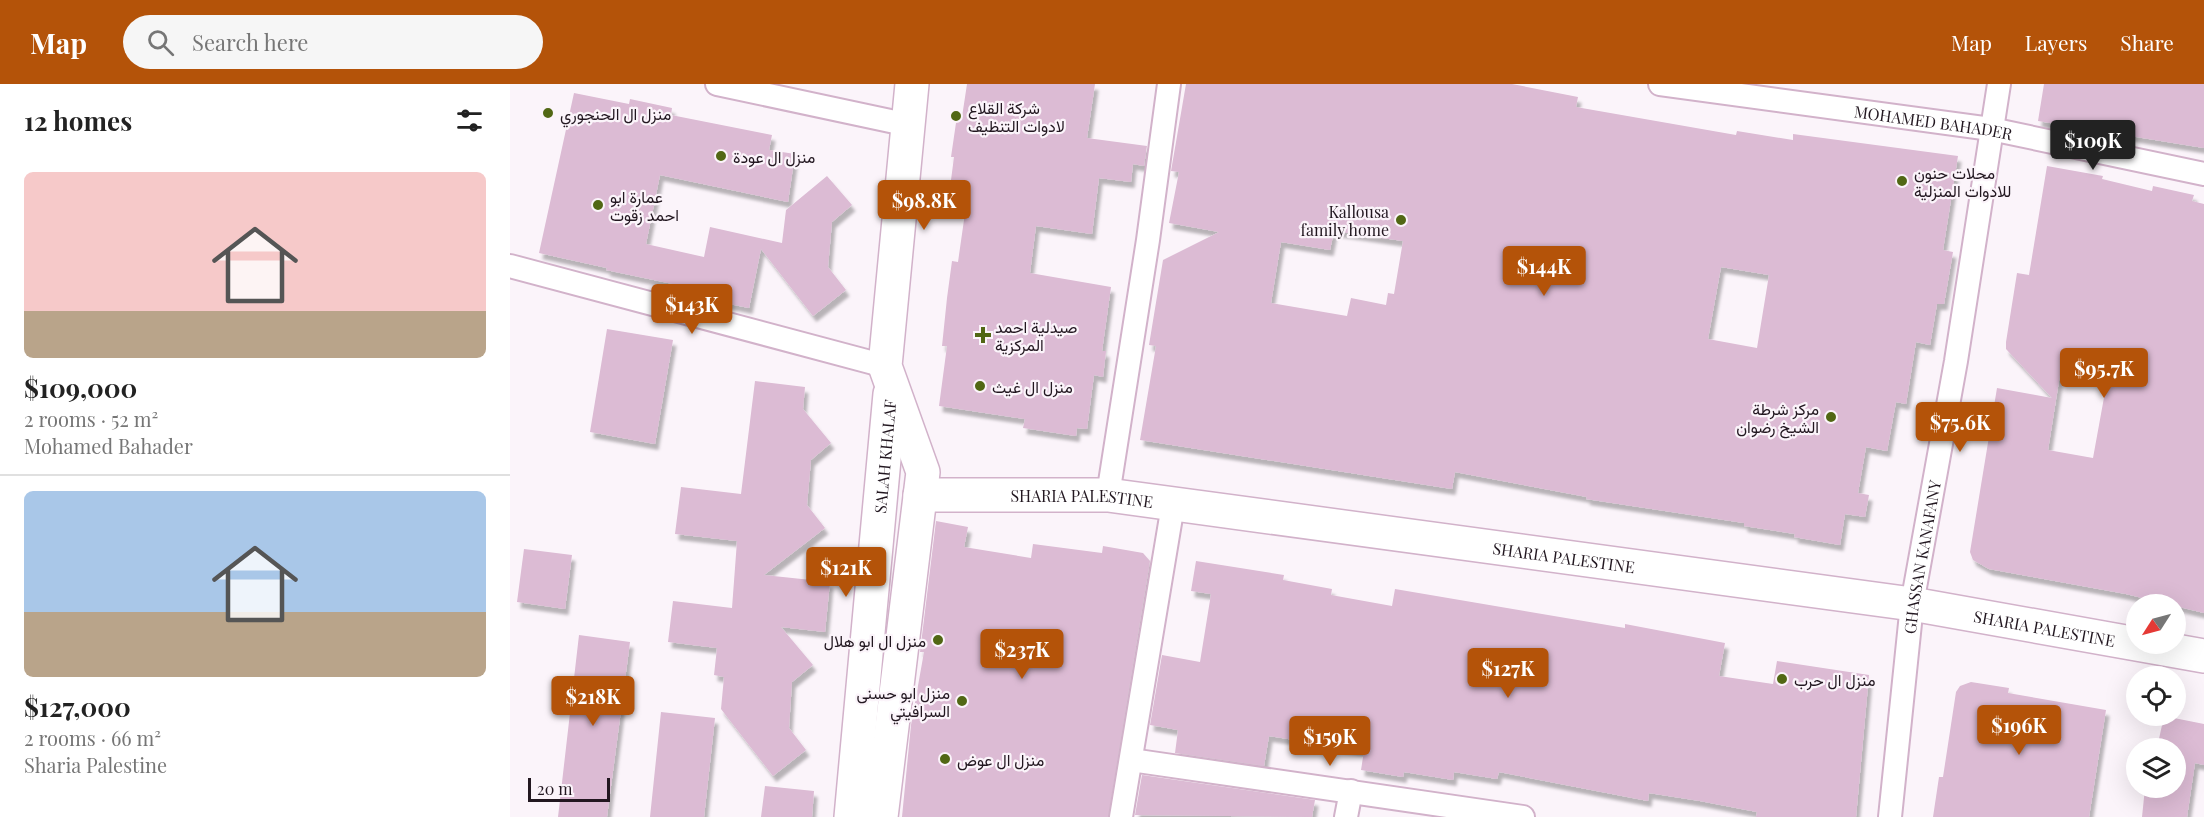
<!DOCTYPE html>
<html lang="en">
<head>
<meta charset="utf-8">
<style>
	body { margin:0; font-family:"Playfair Display",Vazirmatn,serif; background:#f6f6f6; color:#222; height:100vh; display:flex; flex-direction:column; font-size:22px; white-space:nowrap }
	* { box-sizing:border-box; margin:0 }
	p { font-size:20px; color:#767676 }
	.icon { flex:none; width:33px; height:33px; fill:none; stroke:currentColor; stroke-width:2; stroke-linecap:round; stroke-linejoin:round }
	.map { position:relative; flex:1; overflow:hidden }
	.sheet { display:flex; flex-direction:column; background:#fff; width:510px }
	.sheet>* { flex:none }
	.needle { width:39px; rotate:234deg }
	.fabs { position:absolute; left:1616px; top:510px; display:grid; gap:12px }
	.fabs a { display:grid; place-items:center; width:60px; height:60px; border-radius:50%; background:#fff; box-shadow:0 6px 24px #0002; font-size:30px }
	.scale { position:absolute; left:18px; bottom:15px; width:82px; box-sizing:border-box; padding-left:6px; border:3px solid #221720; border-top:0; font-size:16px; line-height:21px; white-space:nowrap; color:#221720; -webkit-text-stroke:4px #fbf4fa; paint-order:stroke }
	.price { position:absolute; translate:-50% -51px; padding:0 14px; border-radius:6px; background:#b45309; color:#fff; font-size:20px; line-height:39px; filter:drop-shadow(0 2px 3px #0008) }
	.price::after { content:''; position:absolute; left:50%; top:36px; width:18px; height:14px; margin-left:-9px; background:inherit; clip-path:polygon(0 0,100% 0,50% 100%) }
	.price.current { background:#222; color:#fff }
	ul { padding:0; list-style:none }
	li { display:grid; align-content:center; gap:12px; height:318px; padding:0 24px }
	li+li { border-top:2px solid #e0e0e0 }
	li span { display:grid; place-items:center; height:186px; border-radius:9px; color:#555 }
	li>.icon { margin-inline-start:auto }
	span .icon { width:108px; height:108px; fill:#fffc; stroke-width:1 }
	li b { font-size:26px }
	h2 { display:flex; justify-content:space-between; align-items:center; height:72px; padding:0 24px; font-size:26px }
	header { display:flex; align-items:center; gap:36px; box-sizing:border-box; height:84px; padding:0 30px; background:#b45309; color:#fff }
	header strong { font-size:28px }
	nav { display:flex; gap:33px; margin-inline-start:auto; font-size:21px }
	.search { width:420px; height:54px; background:#f6f6f6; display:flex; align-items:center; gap:15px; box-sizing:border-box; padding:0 21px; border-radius:33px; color:#767676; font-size:22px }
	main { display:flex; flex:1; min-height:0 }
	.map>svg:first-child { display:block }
	.building { fill:#dcbbd4; fill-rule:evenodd; filter:url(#shadow) }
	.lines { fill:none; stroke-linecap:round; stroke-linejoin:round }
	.street-casing { stroke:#d2b2ca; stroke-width:26 }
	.secondary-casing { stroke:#d2b2ca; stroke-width:36 }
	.street { stroke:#fff; stroke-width:22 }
	.secondary { stroke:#fff; stroke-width:33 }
	.poi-dot { fill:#516714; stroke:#fbf4fa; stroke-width:2 }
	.labels { text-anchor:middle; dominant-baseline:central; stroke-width:4.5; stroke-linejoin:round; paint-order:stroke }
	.poi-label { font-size:16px; fill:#221720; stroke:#fbf4fa; text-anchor:start }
	.street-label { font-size:16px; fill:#221720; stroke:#fbf4fa }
</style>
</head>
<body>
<header>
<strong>Map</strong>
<div class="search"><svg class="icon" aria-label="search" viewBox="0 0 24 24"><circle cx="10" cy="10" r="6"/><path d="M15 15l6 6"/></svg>Search here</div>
<nav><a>Map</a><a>Layers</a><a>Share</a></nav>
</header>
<main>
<section class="sheet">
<h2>12 homes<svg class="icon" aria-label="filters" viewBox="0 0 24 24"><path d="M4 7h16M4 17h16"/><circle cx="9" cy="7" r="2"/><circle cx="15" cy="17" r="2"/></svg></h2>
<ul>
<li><span style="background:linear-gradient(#f6c9c9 75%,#b9a48a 0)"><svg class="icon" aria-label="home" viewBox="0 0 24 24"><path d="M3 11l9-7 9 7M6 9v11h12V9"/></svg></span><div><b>$109,000</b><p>2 rooms · 52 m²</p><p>Mohamed Bahader</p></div></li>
<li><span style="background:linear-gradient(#a9c7e8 65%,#b9a48a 0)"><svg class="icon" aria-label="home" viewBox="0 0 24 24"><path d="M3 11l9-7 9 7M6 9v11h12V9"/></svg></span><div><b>$127,000</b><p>2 rooms · 66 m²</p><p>Sharia Palestine</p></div></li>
</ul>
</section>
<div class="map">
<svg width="1694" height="733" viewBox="0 0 1694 733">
	<defs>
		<filter id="shadow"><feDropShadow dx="3.5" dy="6" stdDeviation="1.5" flood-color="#0004"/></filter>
	</defs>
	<rect width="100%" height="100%" fill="#fbf4fa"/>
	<path class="building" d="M457 0H585L577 54 637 62 634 82 623 80 621 98 589 94 582 150 526 142 520 189 601 203 592 267H596L593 293 584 291 577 345 567 344 566 352 513 344 515 335 429 322 437 262H432L437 214 442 177 448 178 456 122 438 119 444 73H441L447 32 452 33Z
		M676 0H1002L1068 13 1066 23 1226 51 1227 47 1283 56V50L1448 72 1433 166 1443 168 1434 220H1427L1420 261 1406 258 1396 320 1386 318 1377 367 1356 363 1348 409 1359 411 1355 433 1335 430 1330 461 1284 453 1285 450 1234 442V439L1076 415 1077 413 945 388 942 405 630 356 646 262 639 261 653 176 709 148 659 139 669 88 661 87ZM824 147 893 157 884 210 878 209 876 221 841 214 837 232 761 219 771 158 820 166ZM1211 183 1259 191 1247 264 1198 255Z
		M1534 0H1694V64L1528 37Z
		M64 9 119 20 120 15 162 24 161 31 262 51 259 66 285 70 278 118 150 91 136 160 194 173 200 143 272 159 276 126 317 92 342 121 322 138 318 183 336 206 303 232 251 165 239 224 185 213 187 205 96 186 97 184 29 169Z
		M1537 82 1593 92 1592 95 1642 107 1643 102 1684 111 1682 117 1694 120V529L1616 510 1479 485 1463 476 1460 468 1487 304 1542 314 1496 265V258L1507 189 1519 191ZM1552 278 1599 286 1583 374 1538 366Z
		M97 245 163 256 145 360 80 348Z
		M245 297 295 303 293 325 321 359 301 376 297 421 315 444 254 491 320 498 315 548 271 543 303 581 282 598 279 644 296 666 263 692 211 625 214 593 204 591 207 564 158 558 163 517 222 524 227 457 165 450 171 403 231 410Z
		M426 437 458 443 454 463 521 474 523 460 592 469 593 462 633 469 640 477 598 733H392L401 641 414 568H410Z
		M14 465 62 471 55 525 7 518Z
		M686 477 774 491 773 496 822 505 821 511 882 522 885 505 1115 544V540L1215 559 1209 592 1263 600 1267 577 1359 591 1346 733H1246L1247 728 1190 717 1139 709 1138 717 989 688 987 695 944 688 943 696 894 688 893 693 851 686 854 667 759 652 754 682 665 669 668 646 640 641 652 571 690 578 701 510 681 507Z
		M69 551 120 558 97 733H48Z
		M1461 598 1499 604 1498 609 1596 626 1579 733H1423L1429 693H1433L1446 608 1450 602Z
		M151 628 205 634 194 733H140Z
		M1654 632 1694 640V681L1685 679 1677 733H1632L1635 704H1665V664H1647Z
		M632 691 805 716 802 733 625 731Z
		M255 702 304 707 302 733H251Z"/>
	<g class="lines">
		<g class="street-casing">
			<g id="street">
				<path d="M207 0 399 41"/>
				<path id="s1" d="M1150 0 1481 45 1694 90"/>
				<path d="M0 182 375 282"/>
				<path d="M598 411 638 156 659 0"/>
				<path d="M621 676 1013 733"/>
				<path d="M611 733 663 421"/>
				<path d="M836 733 841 707"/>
				<path id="s2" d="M1380 733 1402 520 1446 277 1489 0"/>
			</g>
		</g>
		<g class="secondary-casing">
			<g id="secondary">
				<path id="s3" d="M410 411H598L1402 520 1694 572"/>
				<path id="s4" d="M341 733 380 310"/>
				<path d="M371 733 413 388 375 282 402 0"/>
			</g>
		</g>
		<use href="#street" class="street"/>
		<use href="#secondary" class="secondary"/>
	</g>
	<g class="poi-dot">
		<circle cx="38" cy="29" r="6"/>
		<circle cx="446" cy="32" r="6"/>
		<circle cx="211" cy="72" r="6"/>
		<circle cx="1392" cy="97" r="6"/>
		<circle cx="88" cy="121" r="6"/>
		<circle cx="891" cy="136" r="6"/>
		<path d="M470 242h6v6h6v6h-6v6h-6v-6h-6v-6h6z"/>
		<circle cx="470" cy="302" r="6"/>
		<circle cx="1321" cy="333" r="6"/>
		<circle cx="428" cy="556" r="6"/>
		<circle cx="1272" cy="595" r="6"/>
		<circle cx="452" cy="617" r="6"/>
		<circle cx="435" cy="675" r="6"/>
	</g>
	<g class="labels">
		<g class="poi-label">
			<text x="458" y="23">شركة القلاع<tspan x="458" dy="18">لادوات التنظيف</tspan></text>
			<text x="50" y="29">منزل ال الحنجوري</text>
			<text x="223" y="72">منزل ال عودة</text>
			<text x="1404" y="88">محلات حنون<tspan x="1404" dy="18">للادوات المنزلية</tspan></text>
			<text x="100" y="112">عمارة ابو<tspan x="100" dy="18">احمد زقوت</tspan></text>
			<text x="879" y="127" text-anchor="end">Kallousa<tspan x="879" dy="18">family home</tspan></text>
			<text x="485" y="242">صيدلية احمد<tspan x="485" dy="18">المركزية</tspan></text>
			<text x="482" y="302">منزل ال غيث</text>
			<text x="1309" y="324" text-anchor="end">مركز شرطة<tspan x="1309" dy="18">الشيخ رضوان</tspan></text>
			<text x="416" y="556" text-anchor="end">منزل ال ابو هلال</text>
			<text x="1284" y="595">منزل ال حرب</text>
			<text x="440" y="608" text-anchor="end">منزل ابو حسنى<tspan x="440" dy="18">السرافيتي</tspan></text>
			<text x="447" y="675">منزل ال عوض</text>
		</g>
		<g class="street-label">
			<text stroke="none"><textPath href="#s1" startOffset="276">MOHAMED BAHADER</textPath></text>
			<text stroke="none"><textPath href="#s4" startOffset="362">SALAH KHALAF</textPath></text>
			<text stroke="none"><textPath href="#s3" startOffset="162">SHARIA PALESTINE</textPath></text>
			<text stroke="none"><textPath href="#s2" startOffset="262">GHASSAN KANAFANY</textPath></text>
			<text stroke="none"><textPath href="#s3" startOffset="648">SHARIA PALESTINE</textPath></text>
			<text stroke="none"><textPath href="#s3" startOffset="1134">SHARIA PALESTINE</textPath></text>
		</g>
	</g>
</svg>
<div class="fabs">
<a><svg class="needle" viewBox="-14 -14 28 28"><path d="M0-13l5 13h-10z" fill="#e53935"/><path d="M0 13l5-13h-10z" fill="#767676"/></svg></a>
<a><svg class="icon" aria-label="locate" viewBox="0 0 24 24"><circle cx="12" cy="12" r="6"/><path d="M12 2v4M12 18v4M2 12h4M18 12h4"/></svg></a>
<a><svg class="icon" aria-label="layers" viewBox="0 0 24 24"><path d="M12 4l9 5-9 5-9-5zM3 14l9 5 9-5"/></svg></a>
</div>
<div class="scale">20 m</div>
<b class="price current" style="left:1583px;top:87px">$109K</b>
<b class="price" style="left:414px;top:147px">$98.8K</b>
<b class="price" style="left:1034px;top:213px">$144K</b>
<b class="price" style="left:182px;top:251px">$143K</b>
<b class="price" style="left:1594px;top:315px">$95.7K</b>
<b class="price" style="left:1450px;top:369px">$75.6K</b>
<b class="price" style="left:336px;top:514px">$121K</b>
<b class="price" style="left:512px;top:596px">$237K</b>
<b class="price" style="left:998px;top:615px">$127K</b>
<b class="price" style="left:83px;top:643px">$218K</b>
<b class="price" style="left:1509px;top:672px">$196K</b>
<b class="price" style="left:820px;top:683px">$159K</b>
</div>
</main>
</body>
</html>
